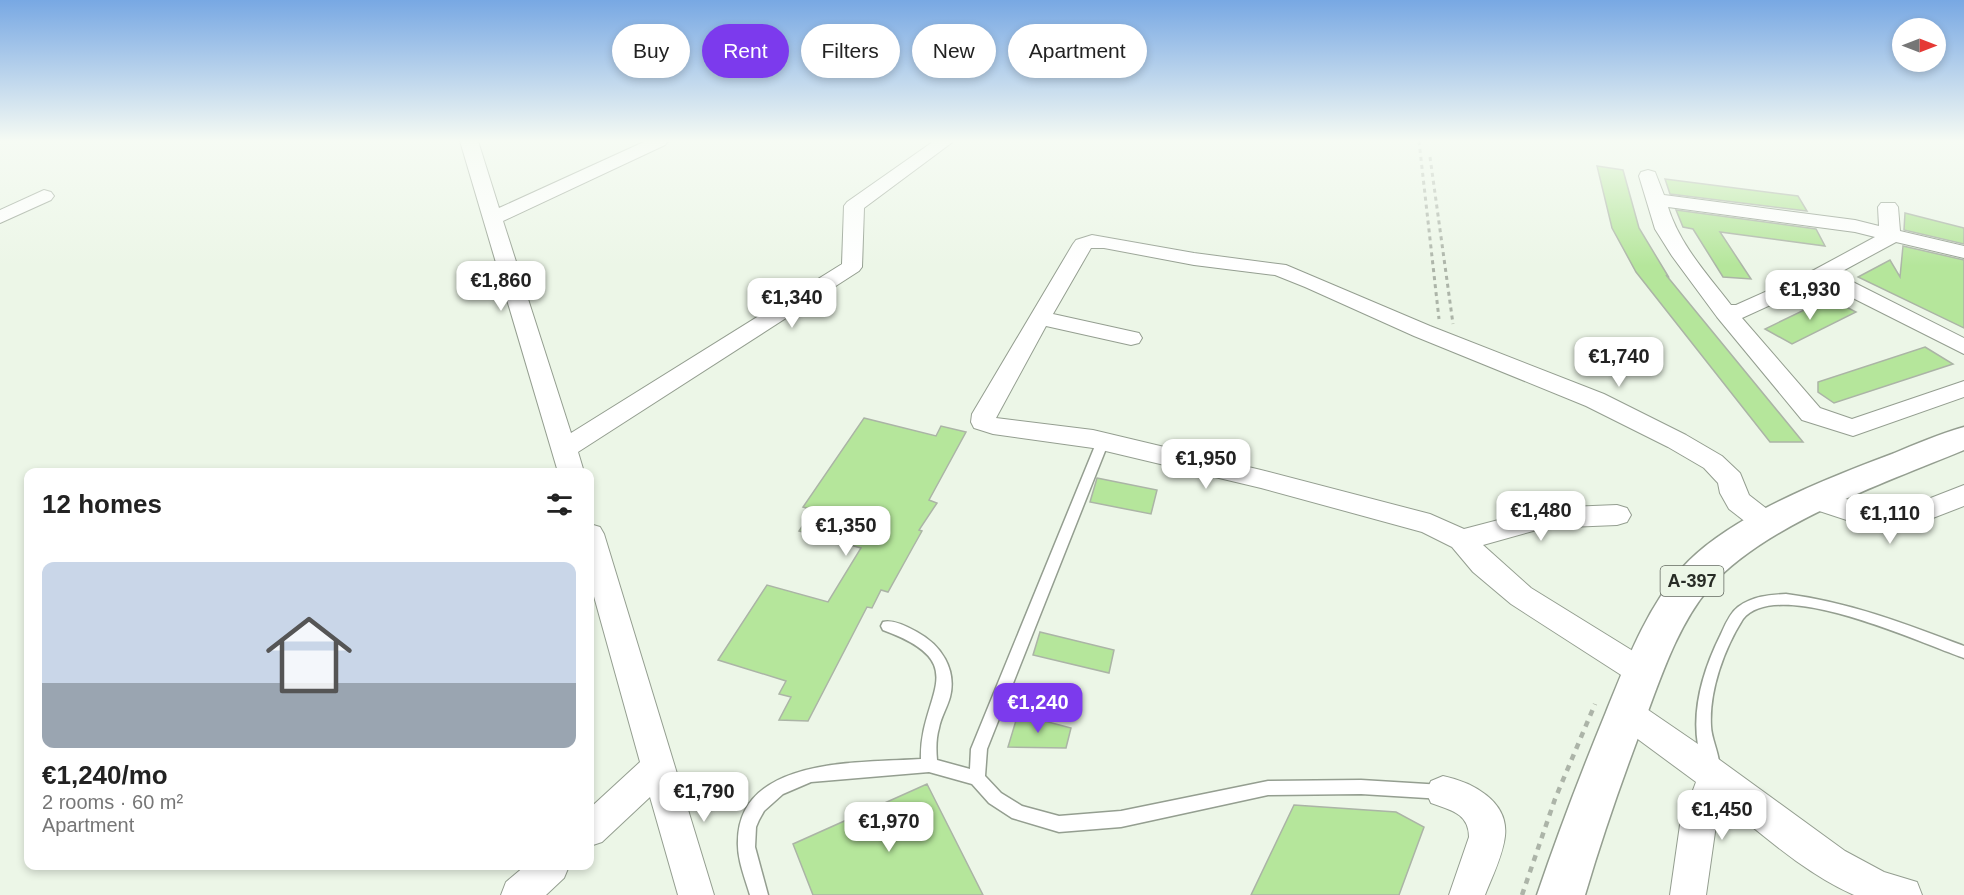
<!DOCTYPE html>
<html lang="en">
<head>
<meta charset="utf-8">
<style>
	body { margin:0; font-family:Arial,sans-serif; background:#f2f2f2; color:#222; height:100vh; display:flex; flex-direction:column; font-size:22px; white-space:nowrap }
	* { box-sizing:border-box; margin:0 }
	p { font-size:20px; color:#767676 }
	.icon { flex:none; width:33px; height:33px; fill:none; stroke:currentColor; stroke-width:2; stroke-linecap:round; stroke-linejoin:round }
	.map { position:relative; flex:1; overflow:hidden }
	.sheet { position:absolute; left:24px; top:468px; width:570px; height:402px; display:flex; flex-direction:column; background:#fff; border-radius:12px; box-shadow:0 3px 9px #0003 }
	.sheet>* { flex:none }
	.guide { position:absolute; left:612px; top:24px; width:570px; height:54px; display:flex; gap:12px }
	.needle { width:39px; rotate:90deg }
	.fabs { position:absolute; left:1892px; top:18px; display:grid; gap:12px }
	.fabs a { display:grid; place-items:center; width:54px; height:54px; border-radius:50%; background:#fff; box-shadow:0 3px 9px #0003; font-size:30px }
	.price { position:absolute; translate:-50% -51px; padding:0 14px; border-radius:12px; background:#fff; color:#222; font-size:20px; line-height:39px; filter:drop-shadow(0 2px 3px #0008) }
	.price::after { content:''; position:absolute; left:50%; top:36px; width:18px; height:14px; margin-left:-9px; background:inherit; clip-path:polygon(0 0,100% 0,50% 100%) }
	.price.current { background:#7c3aed; color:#fff }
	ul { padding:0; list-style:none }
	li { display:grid; align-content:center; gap:12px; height:318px; padding:0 18px }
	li+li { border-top:2px solid #e0e0e0 }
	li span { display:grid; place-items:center; height:186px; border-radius:12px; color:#555 }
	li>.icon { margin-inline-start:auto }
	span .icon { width:108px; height:108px; fill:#fffc; stroke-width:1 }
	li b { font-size:26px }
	h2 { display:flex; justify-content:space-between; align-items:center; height:72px; padding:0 18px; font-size:26px }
	.pill { padding:0 21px; border-radius:27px; background:#fff; box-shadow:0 3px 9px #0003; font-size:21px; line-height:54px }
	.pill.current { background:#7c3aed; color:#fff }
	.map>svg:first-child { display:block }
	.building { fill:#b5e69b; stroke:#abb4a6; stroke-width:1.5 }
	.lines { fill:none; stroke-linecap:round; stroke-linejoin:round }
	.lane-casing { stroke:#949e90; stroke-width:3 }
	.street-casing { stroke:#949e90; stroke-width:2 }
	.primary-casing { stroke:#949e90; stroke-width:3 }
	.path-far1 { stroke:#acb4a8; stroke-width:3; stroke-dasharray:4 4; stroke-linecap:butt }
	.path { stroke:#acb4a8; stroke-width:4.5; stroke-dasharray:6 6; stroke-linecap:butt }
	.lane { fill:#fff; fill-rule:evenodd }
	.street { fill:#fff; fill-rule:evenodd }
	.primary { fill:#fff; fill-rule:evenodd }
	.labels { text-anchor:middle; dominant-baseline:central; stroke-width:5; stroke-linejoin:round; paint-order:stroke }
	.shield { fill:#ecf6e7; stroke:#636960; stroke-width:1.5 }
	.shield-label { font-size:18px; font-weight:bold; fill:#282c26 }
</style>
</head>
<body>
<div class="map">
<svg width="1964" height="895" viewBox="0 0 1964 895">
	<rect width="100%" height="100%" fill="#ecf6e7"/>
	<path class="building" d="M1597 166 1623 170 1639 228 1668 276 1666 275 1803 442H1770L1636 272 1612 228Z
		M1665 179 1798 196 1807 211 1670 194Z
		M1676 210 1816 229 1825 246 1720 232 1751 279 1723 277 1693 229 1683 227Z
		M1905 213 1964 228V244L1904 230Z
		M1903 246 1964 260V328L1858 277 1890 260 1900 277Z
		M1829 298 1856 312 1792 344 1765 329Z
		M1925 347 1953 364 1834 403 1818 392V382Z
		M864 418 936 436 941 426 966 432 929 500 937 503 919 530 922 531 913 547 888 592 881 590 872 608 867 607 808 721 779 720 791 697 779 694 786 681 718 660 767 585 828 602 861 548 799 531 813 510 803 507Z
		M1097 478 1157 490 1151 514 1090 502Z
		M1040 632 1114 650 1109 673 1033 655Z
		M1018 714 1071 728 1066 748 1008 747Z
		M927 784 983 895H813L793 844Z
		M1294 805 1396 812 1424 827 1399 895H1251Z"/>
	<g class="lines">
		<g class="lane-casing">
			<path id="lane" d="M1103 437 1109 441 987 749 985 776 1001 793 1022 806 1059 816 1121 811 1268 781 1361 780 1443 785 1449 787 1451 792 1449 797 1443 799 1361 794 1268 795 1121 827 1059 832 1012 818 989 803 972 784 929 772 811 782 783 794 764 811 759 820 756 827 755 847 768 895H750C745 878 737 859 738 841 739 756 862 763 921 759 919 694 976 664 883 630L881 626 883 622C893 619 908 627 917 632 941 645 957 669 950 697 947 708 941 717 939 728 936 738 936 749 937 760L970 769 971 749 1097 441Z
				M1786 594C1849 602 1906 624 1964 646V658C1920 643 1778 576 1743 619 1724 649 1709 691 1711 726 1711 740 1723 760 1718 772L1712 774 1706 772C1686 727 1700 676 1721 634 1725 625 1730 613 1738 607 1753 596 1769 595 1786 594Z"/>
		</g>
		<g class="street-casing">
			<path id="street" d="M460 141H478L499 208 646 141H668L665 145 503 221 571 433 842 264 844 206 847 202 934 141H954L864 208 862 267 859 271 578 452 584 472H558Z
				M1648 170 1655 172 1664 195 1855 220 1879 226 1878 207 1881 203H1895L1898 207 1900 231 1964 246V258L1896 242 1837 274 1964 338V354L1821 282 1742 318 1820 408 1852 419 1964 381V397L1853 436 1802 420 1717 317 1672 256 1655 229 1639 176 1641 172ZM1668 207 1855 232 1875 237 1814 270 1736 305H1731C1707 274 1680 245 1668 207Z
				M44 190 51 192 54 196 51 200 0 223V210Z
				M1092 235 1194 253 1286 265 1430 326 1604 394 1686 435 1722 456 1740 473 1749 495 1776 516 1780 523 1776 530 1766 533 1756 530 1729 509 1720 493 1718 483 1704 468 1668 447 1586 406 1414 336 1305 287 1275 275 1194 265 1104 248H1091L1053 314 1139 333 1142 338 1139 343 1131 345 1046 326 996 418 1093 430 1261 470 1430 514 1464 529 1544 508 1617 505 1627 508 1631 515 1627 522 1617 525 1544 528 1483 545 1531 588 1654 664 1659 673 1654 682 1643 686 1632 682 1511 604 1473 572 1452 547 1422 532 1261 488 1093 448 993 434 974 428 971 422 972 414 1073 244 1076 240Z
				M1964 485V506L1894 533 1880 531 1804 506 1800 499 1804 492 1813 489 1892 513Z
				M590 524 600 527 604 534 714 895H678L650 797 602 842 590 846V808L640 762 590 582Z
				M1627 699 1638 703 1695 742 1845 851 1884 872 1917 882 1922 895H1854C1805 873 1764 836 1723 803L1716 825 1706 895H1670L1680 825 1696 782 1616 723 1611 713 1616 703Z
				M1443 776C1472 782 1509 801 1505 836 1503 855 1492 877 1485 895H1449L1469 837C1469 813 1450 810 1431 803L1426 792 1431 781Z
				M525 866H569L564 878 546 895H501L506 882Z"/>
		</g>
		<g class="primary-casing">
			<path id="primary" d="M1964 427V450C1887 482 1764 524 1709 588 1679 624 1663 671 1647 714 1624 774 1603 834 1585 895H1537C1558 833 1581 773 1606 712 1626 663 1646 609 1682 568 1727 517 1828 478 1892 454 1916 444 1939 434 1964 427Z"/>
		</g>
		<path class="path-far1" d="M1419 141 1439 319
			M1430 157 1453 324"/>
		<path class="path" d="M1522 895 1555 799 1595 704"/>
		<use href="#lane" class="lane"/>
		<use href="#street" class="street"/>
		<use href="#primary" class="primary"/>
	</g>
	<linearGradient id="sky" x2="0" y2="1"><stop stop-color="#78a8e3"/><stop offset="0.53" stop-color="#f6fbf4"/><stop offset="1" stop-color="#f6fbf4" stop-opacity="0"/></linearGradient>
	<rect width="1964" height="266" fill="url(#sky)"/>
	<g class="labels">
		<rect class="shield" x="1660.5" y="566" width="63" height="30" rx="4.5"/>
		<g class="shield-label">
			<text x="1692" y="581">A-397</text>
		</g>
	</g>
</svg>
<div class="fabs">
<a><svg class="needle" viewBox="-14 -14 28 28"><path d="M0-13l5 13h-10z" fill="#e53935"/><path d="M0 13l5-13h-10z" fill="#767676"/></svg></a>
</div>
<b class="price" style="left:501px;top:312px">€1,860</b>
<b class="price" style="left:1810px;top:321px">€1,930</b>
<b class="price" style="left:792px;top:329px">€1,340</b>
<b class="price" style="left:1619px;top:388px">€1,740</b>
<b class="price" style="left:1206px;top:490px">€1,950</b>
<b class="price" style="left:1541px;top:542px">€1,480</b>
<b class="price" style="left:1890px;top:545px">€1,110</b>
<b class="price" style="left:846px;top:557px">€1,350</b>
<b class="price current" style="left:1038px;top:734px">€1,240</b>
<b class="price" style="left:704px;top:823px">€1,790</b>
<b class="price" style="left:1722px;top:841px">€1,450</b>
<b class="price" style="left:889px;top:853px">€1,970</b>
<div class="guide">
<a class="pill">Buy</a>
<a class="pill current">Rent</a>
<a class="pill">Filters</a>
<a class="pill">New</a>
<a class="pill">Apartment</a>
</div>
<section class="sheet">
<h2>12 homes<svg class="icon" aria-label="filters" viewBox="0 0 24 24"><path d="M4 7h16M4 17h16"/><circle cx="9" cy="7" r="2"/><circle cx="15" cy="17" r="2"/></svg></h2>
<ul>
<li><span style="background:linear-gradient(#c9d6e8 65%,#9aa5b1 0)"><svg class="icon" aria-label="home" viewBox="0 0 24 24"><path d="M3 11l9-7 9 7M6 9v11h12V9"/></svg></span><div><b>€1,240/mo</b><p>2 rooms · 60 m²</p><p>Apartment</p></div></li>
</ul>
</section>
</div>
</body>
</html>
